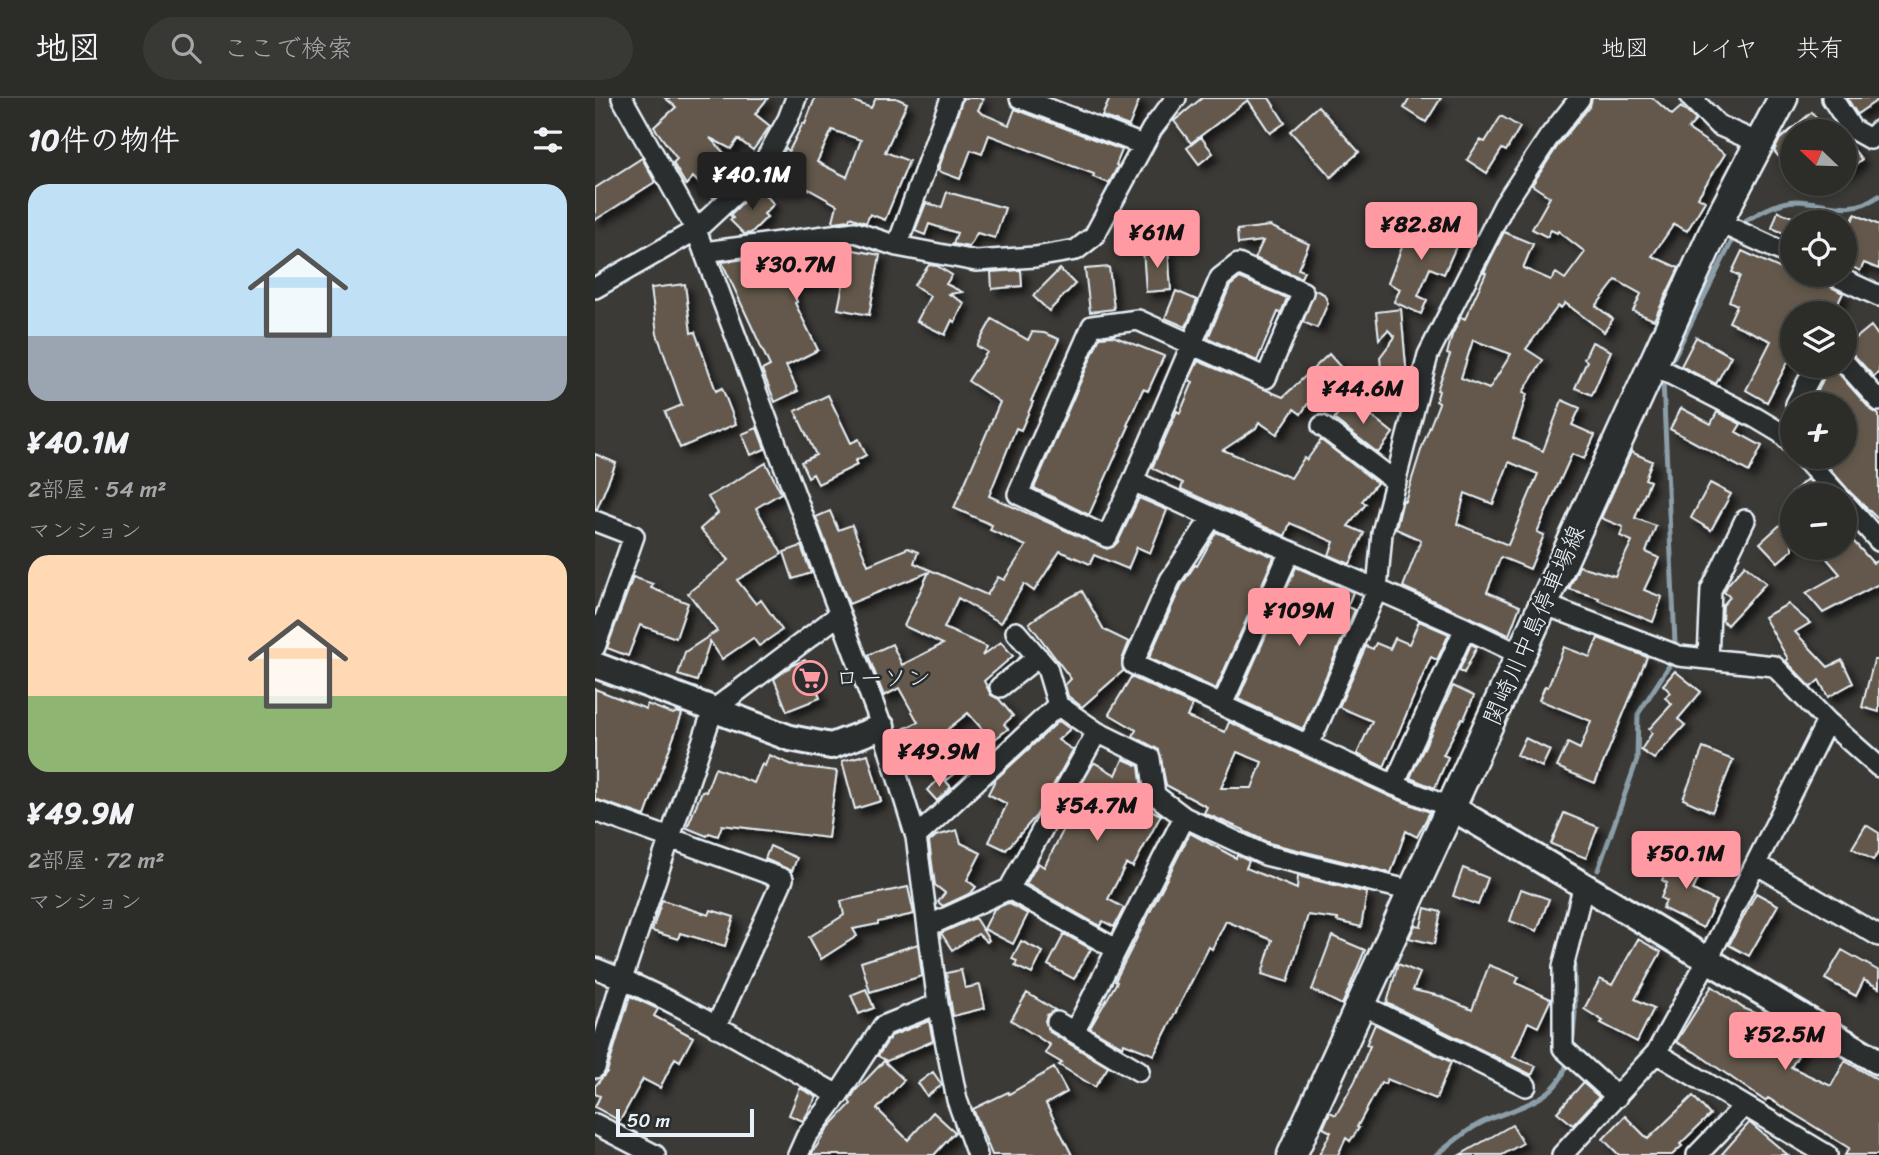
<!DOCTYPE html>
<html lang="ja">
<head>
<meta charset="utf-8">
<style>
	body { margin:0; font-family:Sriracha,"Klee One",sans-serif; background:#383835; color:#f1f3f6; height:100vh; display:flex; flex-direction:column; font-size:26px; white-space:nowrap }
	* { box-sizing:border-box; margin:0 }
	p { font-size:23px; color:#a6a7a8 }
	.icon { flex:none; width:38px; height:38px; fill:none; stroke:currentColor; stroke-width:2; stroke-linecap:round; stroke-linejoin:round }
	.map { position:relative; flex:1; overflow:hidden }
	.details { display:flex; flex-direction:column; background:#2c2c29; width:595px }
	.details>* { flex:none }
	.needle { width:46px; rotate:293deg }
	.buttons { position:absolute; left:1185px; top:21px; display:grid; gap:14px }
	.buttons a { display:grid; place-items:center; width:77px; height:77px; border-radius:50%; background:#2c2c29; box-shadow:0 4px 10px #0003,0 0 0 2px #484846; font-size:35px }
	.scale { position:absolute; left:21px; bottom:18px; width:138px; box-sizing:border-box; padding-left:7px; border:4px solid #e8f1f8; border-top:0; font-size:19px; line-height:24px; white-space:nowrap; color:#e8f1f8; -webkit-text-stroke:5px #2a2d2e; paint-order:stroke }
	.price { position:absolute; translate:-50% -60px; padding:0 16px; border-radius:7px; background:#ff9aa2; color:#111; font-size:23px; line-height:46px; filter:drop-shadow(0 2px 4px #0008) }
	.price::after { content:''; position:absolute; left:50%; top:42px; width:21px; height:16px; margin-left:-10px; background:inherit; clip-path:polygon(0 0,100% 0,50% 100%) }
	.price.current { background:#222; color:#fff }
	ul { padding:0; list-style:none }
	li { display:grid; align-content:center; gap:14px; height:371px; padding:0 28px }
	li span { display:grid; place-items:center; height:217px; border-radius:21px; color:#555 }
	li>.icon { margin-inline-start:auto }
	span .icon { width:126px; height:126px; fill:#fffc; stroke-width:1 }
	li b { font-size:30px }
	h2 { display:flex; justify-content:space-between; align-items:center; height:84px; padding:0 28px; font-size:30px }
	header { display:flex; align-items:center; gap:42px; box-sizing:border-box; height:98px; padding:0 35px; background:#2c2c29; border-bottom:2px solid #484846 }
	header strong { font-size:33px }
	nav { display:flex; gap:38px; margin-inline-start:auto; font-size:24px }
	.search { width:490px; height:63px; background:#383835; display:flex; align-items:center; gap:18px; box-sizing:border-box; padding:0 24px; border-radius:38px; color:#a6a7a8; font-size:26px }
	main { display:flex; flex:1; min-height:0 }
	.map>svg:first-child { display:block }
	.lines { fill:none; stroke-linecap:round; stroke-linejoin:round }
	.stream { stroke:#8c9fa9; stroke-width:5 }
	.building { fill:#64594b; stroke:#e8f1f8; stroke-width:2; fill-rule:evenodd; filter:url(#shadow) }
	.minor-casing { stroke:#e8f1f8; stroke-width:24 }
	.tertiary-casing { stroke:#e8f1f8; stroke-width:30 }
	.secondary-casing { stroke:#e8f1f8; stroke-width:33 }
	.minor { stroke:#2a2d2e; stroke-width:19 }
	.tertiary { stroke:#2a2d2e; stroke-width:24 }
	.secondary { stroke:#2a2d2e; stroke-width:28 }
	.labels { text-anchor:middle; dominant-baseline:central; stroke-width:5; stroke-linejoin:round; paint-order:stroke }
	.street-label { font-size:24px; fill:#e8f1f8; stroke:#2a2d2e }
	.poi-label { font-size:24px; fill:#e8f1f8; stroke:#2a2d2e; text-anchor:start }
</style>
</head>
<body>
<header>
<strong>地図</strong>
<div class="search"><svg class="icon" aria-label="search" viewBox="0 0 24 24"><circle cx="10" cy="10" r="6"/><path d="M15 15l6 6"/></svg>ここで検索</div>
<nav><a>地図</a><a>レイヤ</a><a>共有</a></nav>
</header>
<main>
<section class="details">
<h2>10件の物件<svg class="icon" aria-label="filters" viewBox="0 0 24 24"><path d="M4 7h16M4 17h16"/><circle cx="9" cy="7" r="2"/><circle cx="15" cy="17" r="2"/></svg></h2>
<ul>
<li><span style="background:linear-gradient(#bfe0f5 70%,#9aa5b1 0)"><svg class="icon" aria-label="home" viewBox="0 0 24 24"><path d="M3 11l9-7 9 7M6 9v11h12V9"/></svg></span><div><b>¥40.1M</b><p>2部屋 · 54 m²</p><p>マンション</p></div></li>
<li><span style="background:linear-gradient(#ffd9b3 65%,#8fb573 0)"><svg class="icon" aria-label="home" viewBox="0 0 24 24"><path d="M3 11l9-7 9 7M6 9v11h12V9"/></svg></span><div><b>¥49.9M</b><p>2部屋 · 72 m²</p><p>マンション</p></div></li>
</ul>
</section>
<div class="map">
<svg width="1284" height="1057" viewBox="0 0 1284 1057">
	<defs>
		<filter id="shadow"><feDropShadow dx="6" dy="6" stdDeviation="3.5" flood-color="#0009"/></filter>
	</defs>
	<rect width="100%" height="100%" fill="#3b3a37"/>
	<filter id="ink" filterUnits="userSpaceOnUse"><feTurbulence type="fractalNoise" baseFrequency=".0143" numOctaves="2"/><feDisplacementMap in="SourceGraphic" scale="14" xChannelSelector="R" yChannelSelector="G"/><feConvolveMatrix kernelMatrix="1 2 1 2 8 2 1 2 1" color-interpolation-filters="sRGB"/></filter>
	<g filter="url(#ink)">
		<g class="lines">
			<path class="stream" d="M1150 123C1166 114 1184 103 1202 103 1233 104 1255 118 1284 98
				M1079 259 1138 141
				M1068 283 1080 545
				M1003 772 1042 662 1043 616 1074 568
				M978 939 980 915 979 865
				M841 1057C855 1047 870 1033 886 1025 917 1010 963 1004 972 965"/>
		</g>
		<path class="building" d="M70 0H173L160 16 175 28 158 52 143 41 136 51 115 40 132 58 125 69 137 81 118 99 98 79 91 87 78 65 82 61 59 29 81 9Z
			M220 0H251L276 10 281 0H301L312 5 290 54 314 63 290 122 275 116 271 125 255 119 254 122 240 124 238 123 242 107 183 74 186 58 191 50 194 53 208 25 210 26ZM237 32 266 42 252 79 222 64Z
			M368 0H389L383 12 386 15 414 27 420 11 527 52 521 67 523 68 514 85 498 79 499 76 394 37 387 56 376 52 365 81 343 73Z
			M515 0H545L534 28 507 18Z
			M607 0H674L690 25 675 35 653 2 596 45 579 23Z
			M815 0H846L831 24 809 10Z
			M997 0H1058L1077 17 1086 9 1101 22 1093 31 1130 56 1103 99 1110 103 1092 133 1079 126 1057 158 1084 170 1059 222 1038 213 1046 196 1021 182 1001 208 1018 221 1009 234 970 205 966 210 963 208 931 251 948 262 928 294 932 296 918 340 948 353 967 302 985 310 977 327 1000 337 989 361 977 356 942 434 949 437 935 471 906 459 892 494 925 508 914 537 808 489 826 442 801 431 808 402 810 403 827 349 844 305 841 303 844 293 842 292 855 257 852 256 857 237 866 219 870 221 891 175 889 174 909 134 938 146 928 170 956 182 961 175 970 181 990 154 963 133 962 135 956 132 952 139 937 131 955 99 937 87 964 46 995 8ZM878 242 916 256 894 291 866 280ZM914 364 943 376 913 447 862 426 870 395 898 406Z
			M1252 0H1284V1L1262 16Z
			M723 8 764 54 736 79 695 33Z
			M1217 14 1230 33H1197V74L1179 53 1185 41Z
			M906 18 925 29 911 53 907 51 892 75 872 62 885 42 890 44Z
			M606 39 618 55 604 66 592 50Z
			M1250 40 1267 62 1250 75Z
			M47 60 60 84 0 122V90Z
			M163 89 179 106 169 116 172 119 156 135 149 136 135 122 138 120 135 117Z
			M352 94 410 110 400 140 382 135 374 149 358 146 362 135 334 126 330 137 320 133 331 105 347 109Z
			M1183 113 1202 121 1201 124H1197L1195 138 1177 130Z
			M1260 116 1284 127V171L1269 165 1265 173 1250 165V139Z
			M818 121 846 133 847 129 866 137 849 176 835 170 823 198 832 202 826 216 799 204 805 191 793 185Z
			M675 128 714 146 703 171 709 173 706 180 660 160 668 143 643 146 642 132Z
			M243 149 285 157 274 217 243 211 250 177 196 189 202 204 200 205 223 252 191 268 203 293 180 304 167 272 175 268 127 164 191 156 192 159Z
			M573 149 576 192 551 194 548 151Z
			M1147 153 1186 171 1188 167 1197 170V177H1226L1228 185 1248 195 1238 215H1197V256L1172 304 1151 292 1176 243 1134 224 1142 207 1134 203 1145 178 1137 174Z
			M334 167 342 168 357 177 351 186 367 194 354 196 369 205 360 224 357 222 350 237 322 223 335 198 319 187Z
			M514 169 519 211 495 214 490 171Z
			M465 171 480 186 454 213 438 198Z
			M426 172 427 188 397 191 396 174Z
			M645 180 692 200 686 215 683 214 662 263 613 240 635 188Z
			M90 186 96 235 100 234 121 293 127 290 141 326 85 350 70 314 87 307 62 236 56 190Z
			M720 192 729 196 733 205 722 230 708 224Z
			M581 193 602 202 591 229 570 220Z
			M806 211 812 279 787 282 785 259 800 239 793 232 784 241 781 214Z
			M397 221 433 242 437 234 449 235 464 241 436 303 438 304 426 332 421 330 394 398 512 451 518 449 523 444 544 400 572 412 555 455 542 449 533 471 499 457 495 466 465 453 439 493 429 486 406 525 363 500 349 530 392 549 387 558 406 544 418 558 389 583 396 597 404 601 418 618 409 626 413 631 400 641 396 637 394 639 373 615 352 632 376 662 352 682 325 648 312 654 302 634 323 624 304 590 289 598 273 557 297 546 307 567 348 546 309 528 334 474 254 506 221 419 235 413 243 432 257 427 273 467 313 450 323 454 319 465 392 497 403 479 409 482 431 448 395 432 397 427 359 410 405 304 373 283 392 254 382 248Z
			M1276 228 1284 239V274L1279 279 1259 257 1250 253V249Z
			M518 238 569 258 553 293 548 291 532 327 534 328 494 417 439 390 505 239Z
			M1101 239 1136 258 1121 286 1086 268Z
			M997 244 1016 253 997 297 980 290 992 263 989 261Z
			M734 256 749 273 729 292 725 287 706 316 699 311 682 336 664 324 661 330 628 352 696 380 709 360 712 362 726 342 782 385 767 403 771 406 753 428 769 435 755 466 734 457 739 444 695 425 690 438 586 391 588 385 557 370 582 313 585 315 598 284 594 282 603 263 688 299Z
			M1239 270 1275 311 1284 317V422L1255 394 1230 365 1236 359H1250V306H1217L1229 279Z
			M233 297 256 345 264 341 271 357 260 363 262 367 223 386 218 376 213 379 206 364 221 357 200 313Z
			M754 300 798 335 783 355 739 321Z
			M1086 310 1116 326 1122 314 1146 326 1141 334 1167 348 1154 374 1075 331Z
			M162 330 170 351 156 357 147 336Z
			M1036 354 1057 363 1050 381 1055 383 1040 420 1061 428 1051 454 1064 460 1049 492 1067 499 1058 524 1003 502 1004 500 974 491 984 468 1020 478 1037 443 1025 438 1028 429 1006 420Z
			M0 356 21 365 2 411H0Z
			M171 365 186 395 161 410 187 456 142 482 161 506 166 502 187 532 164 548 158 540 127 561 115 543 102 583 83 577 90 554 122 533 93 495 134 462 105 431 123 415 113 399Z
			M1212 381 1227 397H1195Z
			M1115 385 1136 396 1116 432 1096 420Z
			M1197 416V452L1183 464 1165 445Z
			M621 434 679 459 621 591 554 560 586 488 600 467 602 468Z
			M1250 434 1278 465 1284 462V486L1228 515 1211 495 1245 476 1223 450H1250Z
			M206 448 216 475 198 481 189 454Z
			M1150 467 1171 485 1132 527 1127 522 1128 507 1135 499 1129 494 1133 486Z
			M701 469 758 494 752 509 760 512 708 631 643 601Z
			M38 479 58 486 56 490 93 505 81 540 45 527 33 558 12 550Z
			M487 493 509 532 534 544 527 562 528 573 487 609 473 598 470 587 476 581 434 525 455 510Z
			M1193 506 1215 525 1200 534 1233 569 1247 562 1258 585 1233 599 1224 582 1216 589 1191 563 1193 561 1169 519Z
			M824 523 854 536 842 562 836 559 834 563 789 669 762 656 777 623 744 609 771 548 778 551 781 545 795 551 800 540 814 546Z
			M1003 540 1052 559 1000 685 962 669 973 645 985 651 996 623 944 602 950 588 953 589 969 549 995 559Z
			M876 546 882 549 869 575 864 573Z
			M210 562 225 600 192 613 179 581 198 567Z
			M1279 562H1284V614L1267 609Z
			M1080 573 1106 594 1083 621 1090 627 1059 661 1046 652 1057 635 1054 631 1077 606 1070 600 1075 594 1068 587Z
			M536 579 597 607 592 619 630 634 634 624 794 698 835 714 822 739 811 733 796 775 674 745 649 733V732L609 715 612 709 571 687 564 652 538 638 541 632 514 616ZM642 654 667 664 657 690H626Z
			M858 588 879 598 869 621 867 620 848 657 853 659 840 690 815 680Z
			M0 591 51 611 52 606 78 616 82 614 87 616 50 718 0 701Z
			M464 623 475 631 463 642 478 652 441 718 411 752 394 744 412 706 393 696 400 682Z
			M930 640 955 652 947 669 922 657Z
			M1108 650 1138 662 1117 714 1088 701Z
			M273 656 286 703 260 711 247 663Z
			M174 657 200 668 242 673 233 740 127 727 123 738 114 735 112 738 92 730 107 693 111 694 120 670 159 685 167 666 170 668Z
			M528 661 544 668 548 700 545 707 566 717 538 769 531 766 513 801 529 810 519 829 508 823 505 828 431 786 443 765 449 769 469 731 463 728 498 666 500 665 521 677Z
			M347 679 356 689 342 703 332 692Z
			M969 715 1003 729 991 760 956 746Z
			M1271 727 1284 735V754L1278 762 1257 750Z
			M362 732 366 745 386 755 372 782 381 789 376 795 348 808 343 804 350 795 340 787 334 744 341 738Z
			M595 735 641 760 642 757 654 763 651 770 702 791 703 778 772 795 766 829 742 823 743 821 713 817 693 884 667 876 677 842 631 823 617 851 614 849 559 957 529 945 528 949 495 930 522 884 520 883Z
			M175 748 202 760 197 773 170 761Z
			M1081 753 1110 766 1098 792 1121 803 1108 830 1067 810 1071 803 1066 800 1072 785 1067 782Z
			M868 770 893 780 883 807 858 798Z
			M313 789 319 816 283 824V826L258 831 262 838 226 861 214 839 249 817 246 803Z
			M926 791 954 801 942 833 915 823Z
			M1161 795 1183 807 1154 858 1134 847Z
			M67 802 114 817 116 812 139 819 130 848 85 835 83 841 57 833Z
			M413 805 433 816 418 846 389 831 399 811Z
			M830 810 846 814 839 846 814 840 820 827 826 828Z
			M380 820 394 842 392 844 383 836 357 852 346 835Z
			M469 836 496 851 479 881 453 867Z
			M737 838 770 852 747 907 717 892Z
			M1043 841 1066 854 1040 901 1059 910 1042 944 1006 925 1008 923 989 911 1005 881 1017 887Z
			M426 843 448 854 437 876 420 868 422 863 417 861Z
			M323 846 327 878 275 894 266 864Z
			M1247 852 1284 873V890L1269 882 1261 898 1230 881Z
			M803 866 825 875 818 892 845 898 877 912 894 867 924 879 921 885 956 901 943 929 933 924 918 959 941 968 937 977 792 905Z
			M366 872 370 890 385 887 390 910 358 918 351 875Z
			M1117 888 1148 910 1188 926 1213 941 1196 969 1236 988 1250 963 1284 983V1057H1250L1254 1050 1173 1000 1170 1003 1100 954 1081 944Z
			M271 891 279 910 264 916 256 897Z
			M432 895 460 912 452 917 450 923 455 934 513 969 500 989 464 967 467 965 450 955 455 947 416 922Z
			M35 898 63 911 59 918 98 939 85 963 80 960 65 990 48 981 25 1023 0 1009 5 998 0 996V988L12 974Z
			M334 923 338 943 292 963 283 958 296 938Z
			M780 926 856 964 841 1001 792 981 790 986 786 985 762 1029 764 1030 755 1043 751 1040 743 1057H724L736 1034 728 1030 735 1014 741 1017 760 983 775 948 771 947Z
			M289 963 309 982 282 1011 313 1042 338 1014 360 1034 339 1057H216L234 1029 256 1006 254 1003 261 992Z
			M459 970 472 994 451 1006 477 1057H397L378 1011 413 994 414 996Z
			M338 974 347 987 332 998 323 985Z
			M988 985 1004 999 978 1027 962 1014Z
			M205 990 222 999 208 1023 194 1017Z
			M1098 998 1115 1017 1085 1046 1087 1048 1077 1057H1024L1008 1041 1030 1018 1053 1041Z
			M1154 1025H1155L1193 1057H1126Z
			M917 1027 928 1045 907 1057H865Z"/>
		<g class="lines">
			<g class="minor-casing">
				<path id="minor" d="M27 0 101 132 287 629 321 739 343 906 362 1002 382 1057
					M425 0 548 47
					M1096 0 1123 27 1164 45
					M1237 0 1257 31 1275 41 1284 32
					M1123 124 1197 158
					M302 148 356 0
					M109 154 260 134 302 148 381 163 440 159 481 152 499 138 557 31 581 0
					M1238 177 1284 198
					M0 190 101 132 145 91 170 62 193 21 201 0
					M1250 265 1284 303
					M1058 267 1161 320 1186 335 1197 346
					M1201 306 1221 268
					M727 328 801 384
					M1208 359 1243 397
					M538 383 512 439 423 396 497 228 543 222 671 280 708 194 643 166 625 180 538 383
					M538 383 617 419
					M1250 405 1284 443
					M0 423 39 438 0 549
					M948 506 1084 558 1179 568 1232 623 1284 669
					M421 534 452 570 463 607
					M1113 561 1116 492 1150 422
					M405 589 443 559
					M627 607 695 453
					M714 647 782 492 787 435 833 257 909 107 954 39 985 0
					M799 687 870 530
					M857 710 799 687 538 566 575 482 617 419 870 530 924 556
					M0 713 188 781 121 929
					M321 739 463 607 502 634 555 660 560 697 589 719 670 757 817 793
					M1161 766 1284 838
					M989 786 968 869V950L1022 999
					M414 791 502 634
					M333 828 414 791 521 851
					M0 870C85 903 164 953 243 997
					M766 906 931 988
					M462 924 544 973
					M480 933 589 719
					M1061 955 1232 1057
					M0 970 27 881 118 612 245 516
					M0 1026 60 1057
					M203 1057 211 1039 243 997 288 928 343 906
					M967 1057 1061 955 1112 863 1232 623
					M1102 1057 1149 1008"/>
			</g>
			<g class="tertiary-casing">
				<path id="tertiary" d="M0 567 195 640 236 648 287 629
					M857 710C1001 793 1141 880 1284 964"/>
			</g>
			<g class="secondary-casing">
				<path id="secondary" d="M697 1057 1123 124 1188 0"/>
			</g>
			<use href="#minor" class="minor"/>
			<use href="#tertiary" class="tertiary"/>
			<use href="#secondary" class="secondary"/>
		</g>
	</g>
	<defs>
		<g id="supermarket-ring" transform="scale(1.75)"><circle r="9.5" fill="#2a2d2e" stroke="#ff9aa2" stroke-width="1.5"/><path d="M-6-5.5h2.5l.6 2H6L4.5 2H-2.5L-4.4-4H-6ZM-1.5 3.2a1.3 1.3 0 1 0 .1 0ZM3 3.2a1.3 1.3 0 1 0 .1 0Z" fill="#ff9aa2"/></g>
	</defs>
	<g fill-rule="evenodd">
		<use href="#supermarket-ring" x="215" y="580"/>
	</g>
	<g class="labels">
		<g class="street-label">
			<text transform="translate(939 527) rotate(-66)">関崎川中島停車場線</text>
		</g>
		<g class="poi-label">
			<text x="240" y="580">ローソン</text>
		</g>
	</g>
</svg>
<div class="buttons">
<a><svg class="needle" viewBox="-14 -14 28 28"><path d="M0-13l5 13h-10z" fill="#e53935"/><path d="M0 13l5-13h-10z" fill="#a6a7a8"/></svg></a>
<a><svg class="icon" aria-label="locate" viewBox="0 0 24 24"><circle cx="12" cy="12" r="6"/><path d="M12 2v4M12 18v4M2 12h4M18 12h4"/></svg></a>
<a><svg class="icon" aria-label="layers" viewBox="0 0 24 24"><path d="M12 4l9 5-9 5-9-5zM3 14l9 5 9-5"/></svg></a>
<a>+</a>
<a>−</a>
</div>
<div class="scale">50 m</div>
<b class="price current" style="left:157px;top:114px">¥40.1M</b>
<b class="price" style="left:826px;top:164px">¥82.8M</b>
<b class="price" style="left:562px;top:172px">¥61M</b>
<b class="price" style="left:201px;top:204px">¥30.7M</b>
<b class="price" style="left:768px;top:328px">¥44.6M</b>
<b class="price" style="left:704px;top:550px">¥109M</b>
<b class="price" style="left:344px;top:691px">¥49.9M</b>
<b class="price" style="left:502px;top:745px">¥54.7M</b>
<b class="price" style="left:1091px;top:793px">¥50.1M</b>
<b class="price" style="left:1190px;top:974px">¥52.5M</b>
</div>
</main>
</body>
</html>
